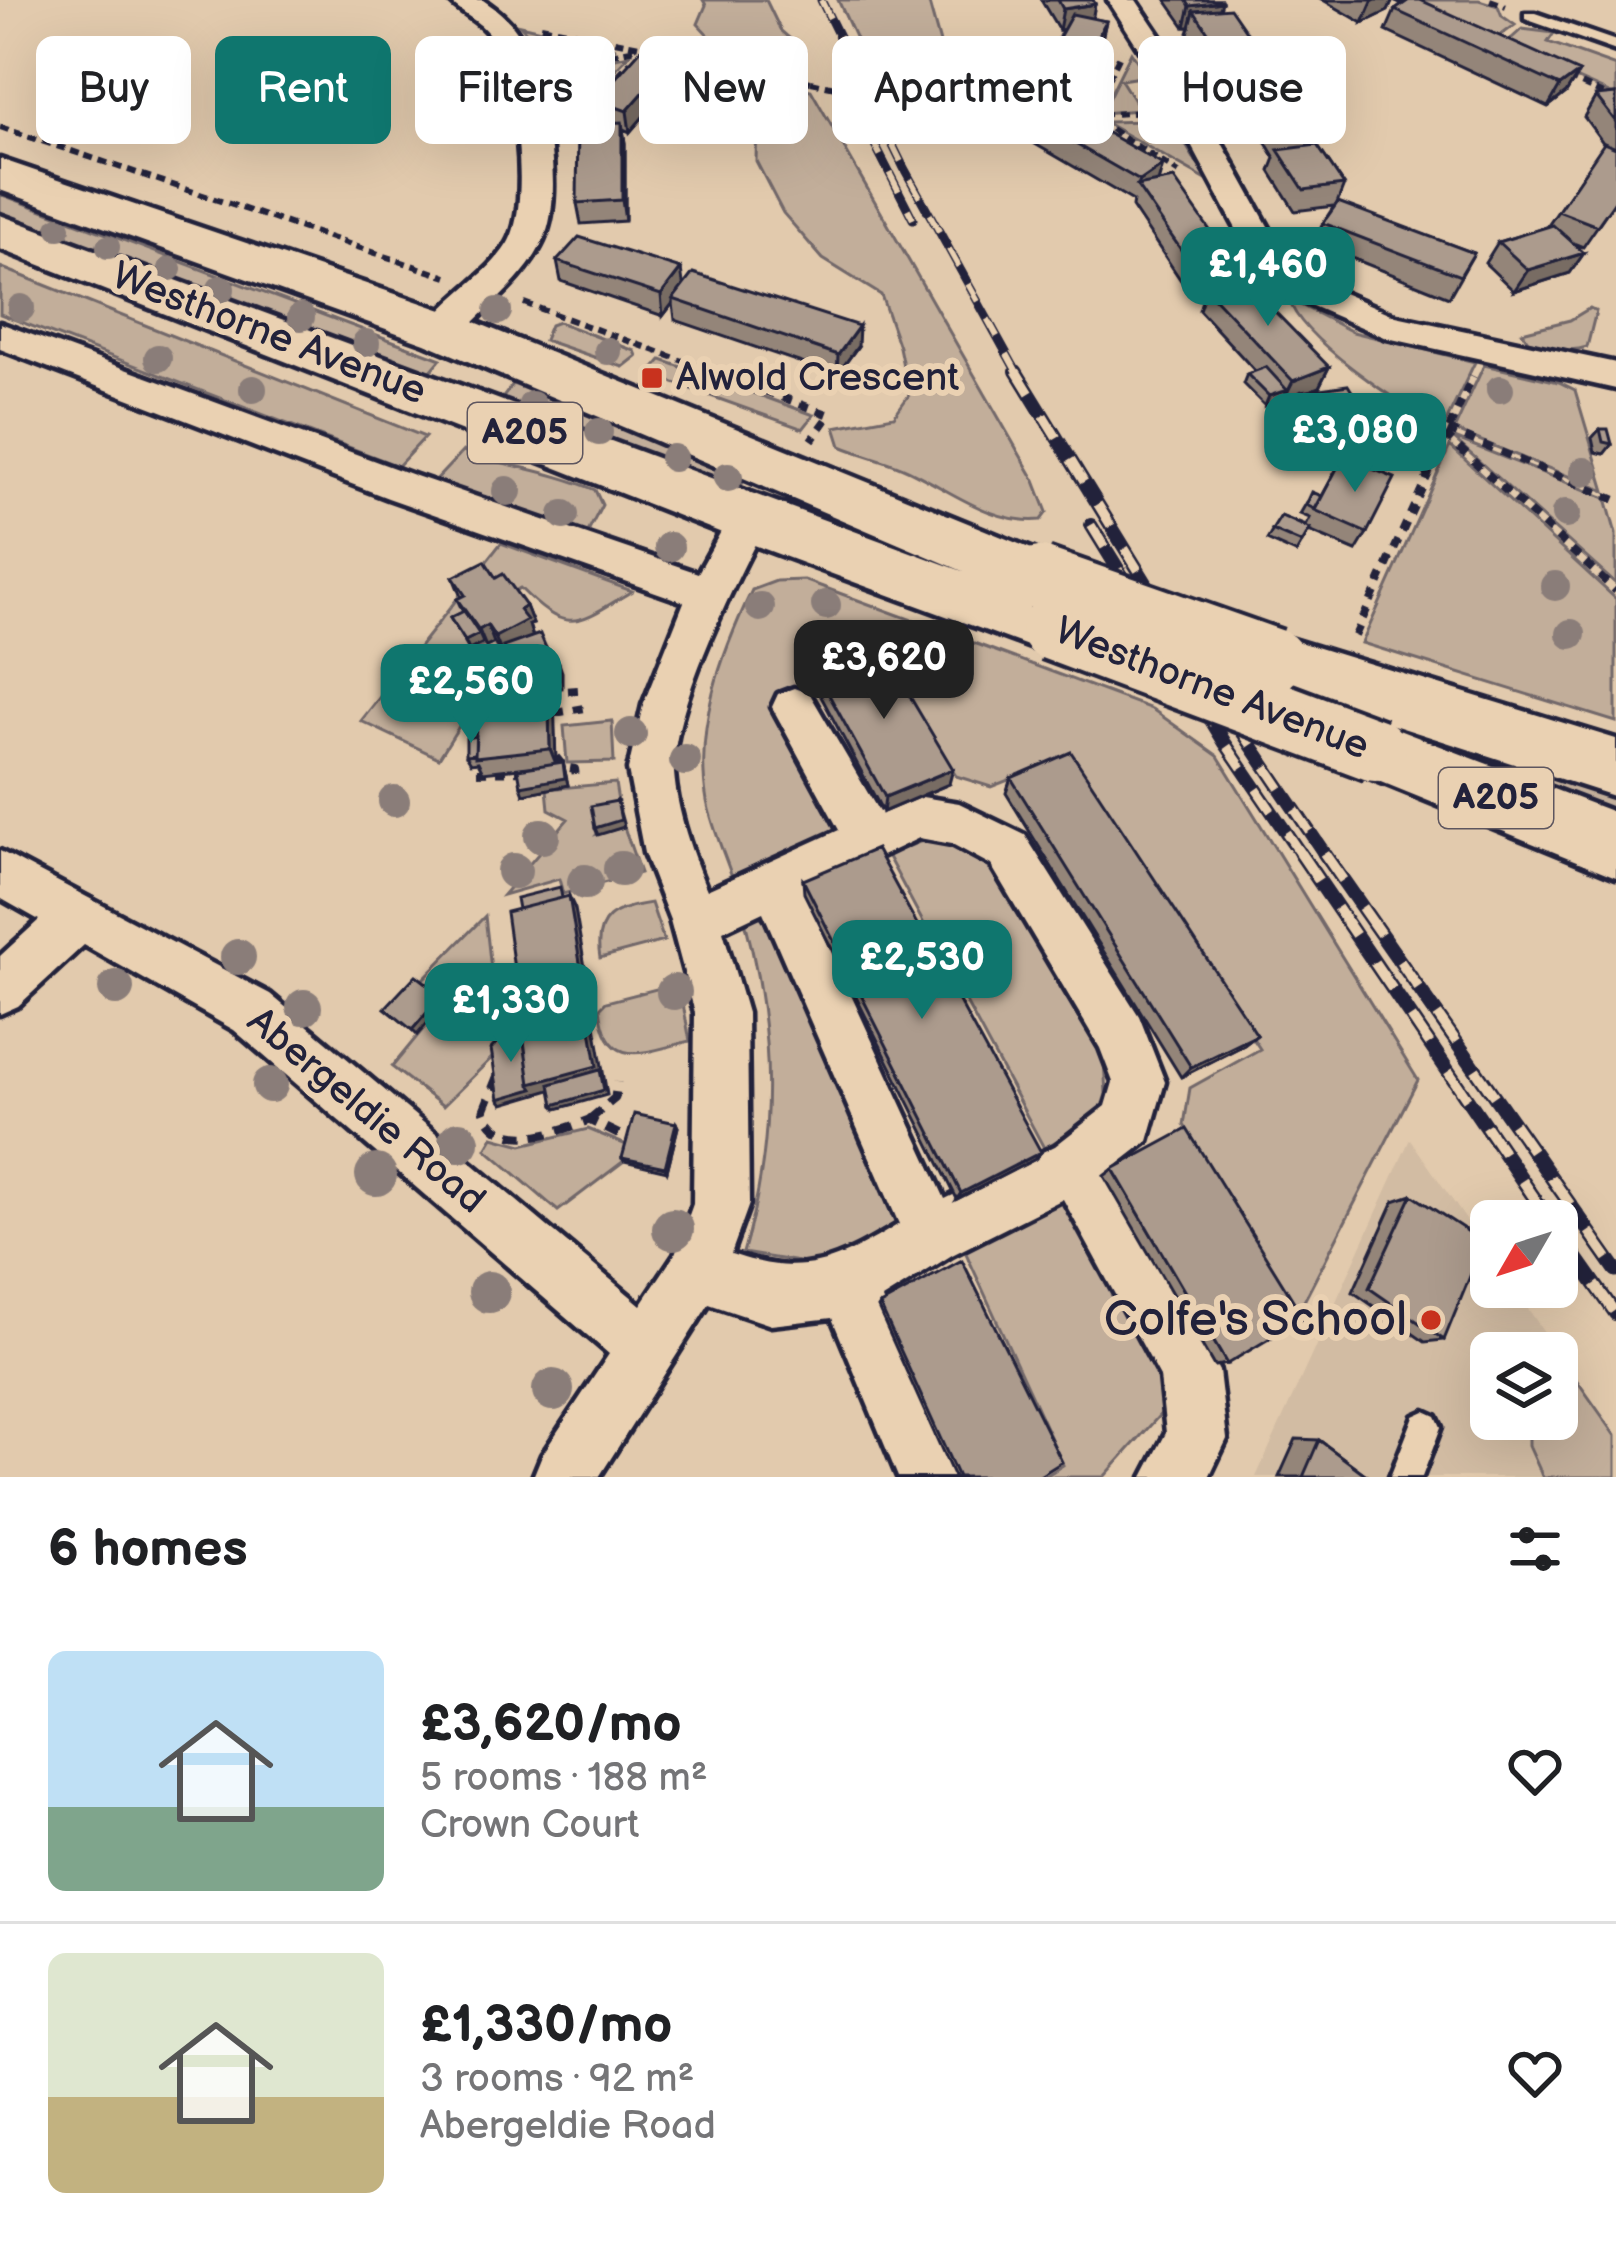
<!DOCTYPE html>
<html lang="en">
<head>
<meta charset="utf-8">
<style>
	body { margin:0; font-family:"Balsamiq Sans",sans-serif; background:#f2f2f2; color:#202124; height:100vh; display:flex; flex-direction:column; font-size:45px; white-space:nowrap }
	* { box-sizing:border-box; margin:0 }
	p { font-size:39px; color:#757577 }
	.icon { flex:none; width:66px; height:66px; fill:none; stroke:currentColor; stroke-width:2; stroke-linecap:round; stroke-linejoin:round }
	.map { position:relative; height:1477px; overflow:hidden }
	.details { display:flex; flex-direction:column; background:#fff; flex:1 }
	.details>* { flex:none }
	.guide { position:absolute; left:36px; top:36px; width:1545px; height:108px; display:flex; gap:24px }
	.needle { width:78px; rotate:231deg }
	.buttons { position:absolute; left:1470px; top:1200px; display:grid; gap:24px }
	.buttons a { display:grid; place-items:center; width:108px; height:108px; border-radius:18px; background:#fff; box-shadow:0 12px 48px #0002; font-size:60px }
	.price { position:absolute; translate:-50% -102px; padding:0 27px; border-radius:24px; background:#0f766e; color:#fff; font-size:39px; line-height:78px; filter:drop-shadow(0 3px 6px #0008) }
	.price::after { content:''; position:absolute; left:50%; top:72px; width:36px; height:27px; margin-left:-18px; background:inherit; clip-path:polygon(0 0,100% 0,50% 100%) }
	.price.on { background:#222; color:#fff }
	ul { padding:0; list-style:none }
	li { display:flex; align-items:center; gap:36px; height:300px; padding:0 48px }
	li+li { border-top:3px solid #e0e0e0 }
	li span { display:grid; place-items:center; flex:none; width:336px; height:240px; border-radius:18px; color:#555 }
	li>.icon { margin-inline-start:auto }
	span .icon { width:144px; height:144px; fill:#fffc; stroke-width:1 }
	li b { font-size:51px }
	h2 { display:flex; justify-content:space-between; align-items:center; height:144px; padding:0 48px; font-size:51px }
	.chip { padding:0 42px; border-radius:18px; background:#fff; box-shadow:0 12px 48px #0002; font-size:42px; line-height:108px }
	.chip.on { background:#0f766e; color:#fff }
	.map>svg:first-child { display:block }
	.built { fill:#d2bca3; fill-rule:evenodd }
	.green { fill:#c2ae9a; stroke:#72686a; stroke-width:3 }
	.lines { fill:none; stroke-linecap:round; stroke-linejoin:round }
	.lane-casing { stroke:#22223b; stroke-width:9 }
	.street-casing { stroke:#22223b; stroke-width:9 }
	.highway-casing { stroke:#22223b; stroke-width:9 }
	.path-far2 { stroke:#22223b; stroke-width:6; stroke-dasharray:9 6; stroke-linecap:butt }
	.path-far1 { stroke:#22223b; stroke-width:8; stroke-dasharray:10 9; stroke-linecap:butt }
	.path { stroke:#22223b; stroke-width:9; stroke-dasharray:15 10; stroke-linecap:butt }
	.lane { fill:#ead1b2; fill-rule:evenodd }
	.street { fill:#ead1b2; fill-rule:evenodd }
	.highway { fill:#ead1b2; fill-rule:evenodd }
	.rail-far2-casing { stroke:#22223b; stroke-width:9 }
	.rail-far1-casing { stroke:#22223b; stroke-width:14 }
	.rail-casing { stroke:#22223b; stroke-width:15 }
	.rail-far2 { stroke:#ead1b2; stroke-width:6; stroke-dasharray:20; stroke-linecap:butt }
	.rail-far1 { stroke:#ead1b2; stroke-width:9; stroke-dasharray:26; stroke-linecap:butt }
	.rail { stroke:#ead1b2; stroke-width:10; stroke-dasharray:33; stroke-linecap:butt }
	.highway-bridge-casing { stroke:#22223b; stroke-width:70; stroke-linecap:butt }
	.path-bridge { stroke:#22223b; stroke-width:6; stroke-dasharray:9 6; stroke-linecap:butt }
	.highway-bridge { stroke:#ead1b2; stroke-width:62 }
	.tree { fill:#8a7d79 }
	.wall { fill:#948579; stroke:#22223b; stroke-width:3 }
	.shaded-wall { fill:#786c63; stroke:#22223b; stroke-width:3 }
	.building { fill:#ac9b8d; stroke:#22223b; stroke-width:3 }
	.poi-dot { fill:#c8321e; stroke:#ead1b2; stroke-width:4.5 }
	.labels { text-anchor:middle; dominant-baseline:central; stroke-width:12; stroke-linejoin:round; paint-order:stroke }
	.shield { fill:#ead1b2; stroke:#5e565f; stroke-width:3 }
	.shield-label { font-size:36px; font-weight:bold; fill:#22223b }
	.street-label { font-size:39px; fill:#22223b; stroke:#ead1b2 }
	.poi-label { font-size:39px; fill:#22223b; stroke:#ead1b2; text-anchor:start }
	.near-poi-label { font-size:48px; fill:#22223b; stroke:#ead1b2; text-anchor:end }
</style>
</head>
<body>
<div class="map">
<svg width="1616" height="1477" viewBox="0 0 1616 1477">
	<rect width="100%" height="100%" fill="#e2caad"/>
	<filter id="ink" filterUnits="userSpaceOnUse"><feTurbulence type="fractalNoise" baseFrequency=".00833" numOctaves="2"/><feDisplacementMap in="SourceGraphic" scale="24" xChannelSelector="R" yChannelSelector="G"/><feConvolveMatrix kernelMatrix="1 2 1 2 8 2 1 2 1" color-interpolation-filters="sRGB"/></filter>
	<g filter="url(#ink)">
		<path class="built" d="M1410 1139 1491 1256V1287H1513L1616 1436V1477H1256ZM1491 1353H1557V1419H1491Z"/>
		<path class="green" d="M703 0H766L781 31 804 51 785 66 724 52 698 24 706 5Z
			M838 0H928L957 104 879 89Z
			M1401 0H1479L1498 6 1502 16 1515 25 1493 41Z
			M520 25 616 48 545 63 540 47Z
			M1522 29 1554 33 1548 42 1616 66V96L1503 46Z
			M1131 52 1147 76 1121 80 1136 104 1162 102 1165 108 1101 113Z
			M629 55 576 111 565 69Z
			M758 79 811 90 1035 481 1047 512 1041 520C990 525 947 487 903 468 883 459 862 455 841 446L835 427 894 416 909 395 899 347 881 295 823 259 783 213 756 161Z
			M1147 121 1157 140 1182 139 1208 181 1104 122Z
			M0 194 441 359 425 378 0 220Z
			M0 267 425 437 398 466 0 314Z
			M1289 299 1353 332 1475 362 1443 428C1403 407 1299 338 1289 299Z
			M1590 308 1596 311 1587 347C1567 354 1548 346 1528 341L1522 332 1570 320Z
			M558 322 635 351 637 356 623 367 544 340 550 325Z
			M661 360H662L814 415 803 429 649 374Z
			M1484 365 1559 382 1575 390 1605 491 1454 430Z
			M513 384 749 474 737 491 498 404Z
			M1452 437 1606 498 1616 534V584Z
			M1450 446 1616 599V722L1362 643Z
			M463 451C508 467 552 471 595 490L602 505 584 540 433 483Z
			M501 543 632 591C577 624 569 637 520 588L472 613 469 650 494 643 510 675 483 685 474 682 451 717 461 723 439 758 361 721Z
			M804 580 1152 709 1218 756 1418 1080 1299 1311 1184 1125 1190 1088 1260 1049 1067 757 991 787 956 776 882 655 776 701 841 831 748 878 731 874C723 851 712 826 707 801 694 727 721 655 752 590L776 581Z
			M612 721 614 762 567 763 564 726Z
			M1403 728 1616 795V817Z
			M615 783 619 808 597 834 624 827 640 873 563 894 559 879 503 895 568 819 549 809 547 789Z
			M932 837 974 855 997 871 1103 1044 1106 1094 1098 1118 1044 1148 887 855Z
			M651 903 664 941 600 958C593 917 615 908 651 903Z
			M757 914 785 937 896 1206 900 1227 837 1268 743 1253C776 1141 775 1034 745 921Z
			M485 916 494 996 455 1006 422 980Z
			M679 983 690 1041C644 1052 607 1072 600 1008L606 1002Z
			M499 1010 512 1038 443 1106 392 1067 429 1022 450 1027Z
			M588 1129 629 1146 624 1161 558 1211 486 1149 493 1137 522 1145Z
			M1065 1190 1160 1348 1166 1408 1104 1477H1044L1063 1465 965 1251Z
			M1566 1365 1616 1436V1477H1543L1529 1446V1419H1557V1374Z"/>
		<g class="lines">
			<g class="lane-casing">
				<path id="lane" d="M1525 13H1535L1616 41V51L1525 19Z
					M1425 1411 1436 1416 1441 1427 1422 1477H1390L1414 1416Z"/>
			</g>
			<g class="street-casing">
				<path id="street" d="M449 0H483C499 11 513 22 522 40 545 85 566 193 543 241 525 280 486 308 457 339L444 342 431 339 426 330C447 296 487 277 508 243 532 203 516 75 490 36 480 20 460 14 449 0Z
					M1108 0H1136L1175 58 1279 246 1320 283 1396 316 1616 363V389L1387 338 1296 299 1249 253 1145 58Z
					M0 323 416 476 698 573 734 508 748 504 762 508 768 519C738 576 670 710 674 773 677 812 692 854 707 890L839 830 772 707 778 694 794 688 810 694 879 812 916 796 959 803 1025 835 1139 1016 1165 1082 1148 1141 1108 1172 1219 1371 1227 1439 1209 1477H1143L1166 1433 1160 1377 1063 1199 952 1255 882 1299 960 1477H898L832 1318 771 1325 709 1304 599 1477H533L542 1455 609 1354 234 1030 84 945 18 1006 0 1014V956L39 920 0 898V851L270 994 641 1305 675 1254 693 1204 695 1013 670 920 644 853 628 770 643 705 684 602 388 498 0 349ZM919 838 952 844 991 865 1100 1048 1113 1082 1106 1106 1055 1146 945 1199 804 893ZM763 912 899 1224C836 1262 805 1279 731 1254L749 1204 747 1013 723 931Z"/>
			</g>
			<g class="highway-casing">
				<path id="highway" d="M0 159 463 317 1061 561 1070 578 1061 595 1045 601 1074 611 1083 629 1074 647 1052 655 1030 647 727 535 0 249V215L965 572 425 343 0 190Z
					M1273 634 1616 739V797L1251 679 1241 660 1251 641Z
					M1375 721 1616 813V877L1352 770 1342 750 1352 730Z"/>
			</g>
			<path class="path-far2" d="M1395 0 1412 8
				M1490 0 1506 6
				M541 26 649 48
				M670 52 811 82
				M1119 57 1090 116 1179 173
				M551 66 636 49
				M1568 78 1616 100
				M932 107 971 115 1056 116
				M1071 116 1152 112
				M0 127 447 277
				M568 130 631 61
				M524 303 719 374"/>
			<path class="path-far1" d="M711 371 830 415 812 440
				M1448 430 1616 500
				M1445 435 1616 591
				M1355 636 1473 376
				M549 692 578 690
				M555 713 585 708
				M556 757 564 767 575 769 576 777
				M477 772 527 771"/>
			<path class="path" d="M437 1012 450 1017 522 994
				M498 1075 484 1110C499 1155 559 1131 589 1120L630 1140
				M589 1120 615 1098 617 1082"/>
			<use href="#lane" class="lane"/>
			<use href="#street" class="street"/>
			<use href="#highway" class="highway"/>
			<g class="rail-far2-casing">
				<path id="rail-far2" d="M821 0 904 168 1018 374
					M853 102 913 219"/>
			</g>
			<g class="rail-far1-casing">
				<path id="rail-far1" d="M1016 371 1189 653 1326 856
					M1091 525 1225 743 1302 856"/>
			</g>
			<g class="rail-casing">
				<path id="rail" d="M1300 853 1550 1221
					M1324 853 1616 1270
					M1557 1230 1616 1314"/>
			</g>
			<use href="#rail-far2" class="rail-far2"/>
			<use href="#rail-far1" class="rail-far1"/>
			<use href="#rail" class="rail"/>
			<g class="highway-bridge-casing">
				<path id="highway-bridge" d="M1040 578 1273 660
					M1052 629 1375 750"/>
			</g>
			<path class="path-bridge" d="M811 82 932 107"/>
			<use href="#highway-bridge" class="highway-bridge"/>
		</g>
		<g class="tree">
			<circle cx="59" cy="228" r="12"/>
			<circle cx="108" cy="247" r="12"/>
			<circle cx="170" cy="269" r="12"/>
			<circle cx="221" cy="289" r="14"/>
			<circle cx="21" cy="308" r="14"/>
			<circle cx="498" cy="311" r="14"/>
			<circle cx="301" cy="317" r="14"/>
			<circle cx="366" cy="343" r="14"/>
			<circle cx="608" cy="351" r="14"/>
			<circle cx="158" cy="358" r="14"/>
			<circle cx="253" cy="389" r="14"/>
			<circle cx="1500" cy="389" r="14"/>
			<circle cx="532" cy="405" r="14"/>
			<circle cx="599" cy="432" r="14"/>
			<circle cx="673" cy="458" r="14"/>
			<circle cx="1584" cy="472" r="15"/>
			<circle cx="728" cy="477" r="15"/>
			<circle cx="507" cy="491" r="15"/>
			<circle cx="1566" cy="514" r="15"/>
			<circle cx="564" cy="515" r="15"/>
			<circle cx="669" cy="547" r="15"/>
			<circle cx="1555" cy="586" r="15"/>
			<circle cx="826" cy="605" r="15"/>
			<circle cx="760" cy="607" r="15"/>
			<circle cx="1571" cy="634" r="15"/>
			<circle cx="631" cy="734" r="16"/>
			<circle cx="685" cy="760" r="16"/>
			<circle cx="394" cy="801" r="16"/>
			<circle cx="542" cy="836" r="18"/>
			<circle cx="621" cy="869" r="18"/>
			<circle cx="514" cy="871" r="18"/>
			<circle cx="585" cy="882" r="18"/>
			<circle cx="238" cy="957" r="18"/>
			<circle cx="116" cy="988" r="18"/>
			<circle cx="674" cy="992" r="18"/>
			<circle cx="304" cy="1007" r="18"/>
			<circle cx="270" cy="1085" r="18"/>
			<circle cx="459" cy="1142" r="21"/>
			<circle cx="376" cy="1175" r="21"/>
			<circle cx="673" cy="1229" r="21"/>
			<circle cx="489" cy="1292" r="21"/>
			<circle cx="553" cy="1390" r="21"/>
		</g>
		<path class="wall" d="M1041 0H1093L1095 4 1092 19 1106 21 1101 43 1068 106 1033 98 1037 77 1063 29 1059 30Z
			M1166 0H1221L1220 9 1252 40 1251 46 1320 137 1317 145 1344 185 1337 203 1474 253 1449 297 1314 243 1323 223 1334 206 1295 211 1270 171 1275 158 1221 69 1223 64 1209 65 1188 33 1190 27H1185Z
			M1323 0H1393L1388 11 1363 23Z
			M1395 10 1579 72 1566 93 1548 107 1386 31Z
			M679 75 630 132 623 129 625 143V221L581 224 577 203 604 123 599 121 596 100Z
			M1616 94V199L1583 247 1573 243 1584 253 1570 273 1514 291 1485 263 1498 242 1547 227 1604 144 1584 117 1596 96Z
			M1039 123 1158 182 1235 266 1229 281 1329 367 1319 387 1312 390 1369 458 1353 460 1367 533 1356 551 1309 531 1296 553 1267 540 1281 516 1306 526 1310 518 1300 514 1307 502 1322 496 1340 463 1325 465 1291 411 1299 395 1265 406 1243 384 1247 374 1255 371 1199 310 1205 291 1190 294 1132 207 1133 201 1035 144Z
			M557 261 683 286 858 346 837 375 675 320 673 303 663 316 561 281Z
			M1600 429 1612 444 1604 454 1595 452 1592 438Z
			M453 577 496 578 526 606 533 624 529 625 533 637 549 657 524 666 559 663 562 672V688L553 689 556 764 563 762 568 785 524 794 537 766 483 772 478 762 471 763 466 755 476 736V716L470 717 466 708 477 693 513 680V670H512L505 653 502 654 494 643 486 647 482 641 483 643 469 650 450 618 463 612 457 599 461 597Z
			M817 673 949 784 883 812 817 689Z
			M1011 778 1257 1035 1244 1045 1181 1077 1006 793Z
			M803 880 1041 1152 1035 1159 957 1199 804 893Z
			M676 1123 678 1127 667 1171 624 1161 622 1158Z
			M1113 1169 1227 1364 1214 1366 1104 1176Z
			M1412 1195 1444 1340 1425 1342 1353 1292 1394 1201Z
			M880 1305 1038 1477H954L878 1308Z
			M1296 1439 1319 1440 1369 1477H1279Z"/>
		<path class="shaded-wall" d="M1376 0H1393L1388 11 1363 23 1372 2Z
			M1222 2 1216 23 1194 11 1190 27H1185L1190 6Z
			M1095 4 1091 26 1059 30 1063 9Z
			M1106 21 1101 43 1068 106 1072 85Z
			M677 54 679 75 630 132 627 111Z
			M1579 72 1566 93 1548 107 1560 86Z
			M622 122 625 143V221L622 200Z
			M1163 165 1157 186H1138L1140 181Z
			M1584 253 1570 273 1514 291 1528 270Z
			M1235 266 1227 287 1190 294 1197 273Z
			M681 269 684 290 673 299V303L663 316 661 295Z
			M859 326 858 346 837 375 838 355Z
			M1329 367 1319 387 1302 394 1301 392 1299 395 1283 401 1293 381Z
			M1287 390 1282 400 1265 406 1269 396Z
			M1381 438 1369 458 1325 465 1336 446Z
			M526 606 533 624 529 625 533 638 502 654 495 637 519 610Z
			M487 625 494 643 486 647 479 630Z
			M479 634 483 643 469 650 465 641Z
			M546 648 549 657 512 670 508 662Z
			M548 676 554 692 556 764 550 749Z
			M563 762 568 785 524 794 521 786Z
			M953 769 949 784 883 812 885 797Z
			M617 801 624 827 598 835 595 828Z
			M569 896 575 909 607 1095 557 1109 554 1105 601 1075 503 1104 499 1099 530 1084Z
			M442 995 447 1001 417 1035 412 1030Z
			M1257 1035 1244 1045 1181 1077 1191 1067Z
			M676 1123 678 1127 667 1171 665 1167Z
			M1041 1152 1035 1159 957 1199 961 1193Z"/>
		<path class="building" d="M1058 0H1093L1095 4 1063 9Z
			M1186 0H1221L1222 2 1190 6Z
			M1409 0H1420L1579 72 1560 86 1395 10Z
			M1230 8 1252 40 1216 44 1194 11Z
			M1072 14 1106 21 1072 85 1037 77Z
			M645 45 677 54 627 111 596 100Z
			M1262 45 1320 137 1284 140 1228 48Z
			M1616 94V122L1596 96Z
			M1064 108 1163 165 1140 181 1039 123Z
			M622 122V200L577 203 578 124Z
			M1604 143 1616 148V199L1597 226 1558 211Z
			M1317 145 1344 185 1304 190 1278 150Z
			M1174 179 1235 266 1197 273 1137 186Z
			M1338 202 1474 253 1460 276 1323 223Z
			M1553 225 1584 253 1528 270 1498 242Z
			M579 237 681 269 661 295 557 261Z
			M693 273 859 326 838 355 673 299Z
			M1241 277 1329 367 1293 381 1206 289Z
			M1266 367 1287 390 1269 396 1247 374Z
			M1348 385 1381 438 1336 446 1301 392Z
			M1600 429H1608L1612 444 1603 442Z
			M1343 457 1395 478 1367 533 1315 510Z
			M1312 492 1322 496 1315 509 1306 505Z
			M1281 516 1310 529 1302 543 1272 530Z
			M485 561 496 578 503 574 526 606 519 610 527 620 495 637 487 625 479 630 457 599 465 595 453 577Z
			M464 611 479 634 465 641 450 618Z
			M540 634 546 648 508 662 503 647Z
			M881 648 953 769 885 797 817 673Z
			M559 663V680L550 681 548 676 513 680V666Z
			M548 676 550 749 475 757 477 684Z
			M465 693H477L476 707 466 708Z
			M476 736 475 754 466 755V738Z
			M1071 752 1257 1035 1191 1067 1011 778Z
			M563 762 565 778 521 786 518 769Z
			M617 801 621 820 595 828 591 806Z
			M876 849 1041 1152 961 1193 803 880Z
			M560 887 562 898 518 909 516 898Z
			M569 896 597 1066 530 1084 506 912Z
			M416 975 442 995 412 1030 385 1008Z
			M522 1029 530 1084 533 1089 499 1099 491 1049 507 1032Z
			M600 1070 604 1090 554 1105 550 1084Z
			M634 1114 676 1123 665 1167 622 1158Z
			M1187 1129 1304 1318 1227 1364 1113 1169Z
			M1412 1195 1484 1242 1444 1340 1369 1288Z
			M962 1260 1062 1462 1038 1477H958L880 1305Z
			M1319 1440 1369 1477H1303Z"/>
	</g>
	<g class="poi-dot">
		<rect x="640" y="366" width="24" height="24" rx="6"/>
		<circle cx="1431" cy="1320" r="12"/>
	</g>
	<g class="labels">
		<g class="shield">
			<rect x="468" y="403" width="114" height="60" rx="9"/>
			<rect x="1439" y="768" width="114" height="60" rx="9"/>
		</g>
		<g class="shield-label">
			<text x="525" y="433">A205</text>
			<text x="1496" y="798">A205</text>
		</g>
		<g class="street-label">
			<text transform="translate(269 334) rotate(21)">Westhorne Avenue</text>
			<text transform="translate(1212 689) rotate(21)">Westhorne Avenue</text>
			<text transform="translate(366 1111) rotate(40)">Abergeldie Road</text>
		</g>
		<g class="poi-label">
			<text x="676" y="378">Alwold Crescent</text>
		</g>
		<g class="near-poi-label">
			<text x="1407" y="1320">Colfe's School</text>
		</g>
	</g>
</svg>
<div class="buttons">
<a><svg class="needle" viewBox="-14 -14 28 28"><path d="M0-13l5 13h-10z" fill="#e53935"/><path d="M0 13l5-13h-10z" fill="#757577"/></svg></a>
<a><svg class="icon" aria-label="layers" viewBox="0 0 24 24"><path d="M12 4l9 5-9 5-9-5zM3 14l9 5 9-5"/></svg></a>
</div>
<b class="price" style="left:1268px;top:329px">£1,460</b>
<b class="price" style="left:1355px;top:495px">£3,080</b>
<b class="price on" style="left:884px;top:722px">£3,620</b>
<b class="price" style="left:471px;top:746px">£2,560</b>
<b class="price" style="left:922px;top:1022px">£2,530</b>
<b class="price" style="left:511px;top:1065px">£1,330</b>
<div class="guide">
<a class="chip">Buy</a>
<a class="chip on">Rent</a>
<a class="chip">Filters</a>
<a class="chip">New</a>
<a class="chip">Apartment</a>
<a class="chip">House</a>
</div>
</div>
<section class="details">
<h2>6 homes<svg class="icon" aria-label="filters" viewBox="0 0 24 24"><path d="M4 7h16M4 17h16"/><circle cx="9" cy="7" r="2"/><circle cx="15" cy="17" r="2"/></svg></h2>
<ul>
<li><span style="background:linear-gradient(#bfe0f5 65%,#7fa58c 0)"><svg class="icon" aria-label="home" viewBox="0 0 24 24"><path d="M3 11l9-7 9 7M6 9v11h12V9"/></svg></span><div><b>£3,620/mo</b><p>5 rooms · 188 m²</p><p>Crown Court</p></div><svg class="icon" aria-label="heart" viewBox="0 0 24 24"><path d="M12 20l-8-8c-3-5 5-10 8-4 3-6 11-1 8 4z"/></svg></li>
<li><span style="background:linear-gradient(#dfe7d0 60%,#c2b280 0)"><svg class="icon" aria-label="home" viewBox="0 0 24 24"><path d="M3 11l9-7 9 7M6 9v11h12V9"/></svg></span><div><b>£1,330/mo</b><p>3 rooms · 92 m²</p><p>Abergeldie Road</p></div><svg class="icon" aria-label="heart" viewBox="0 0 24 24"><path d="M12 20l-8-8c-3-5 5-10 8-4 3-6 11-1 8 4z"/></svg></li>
</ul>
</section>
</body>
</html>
